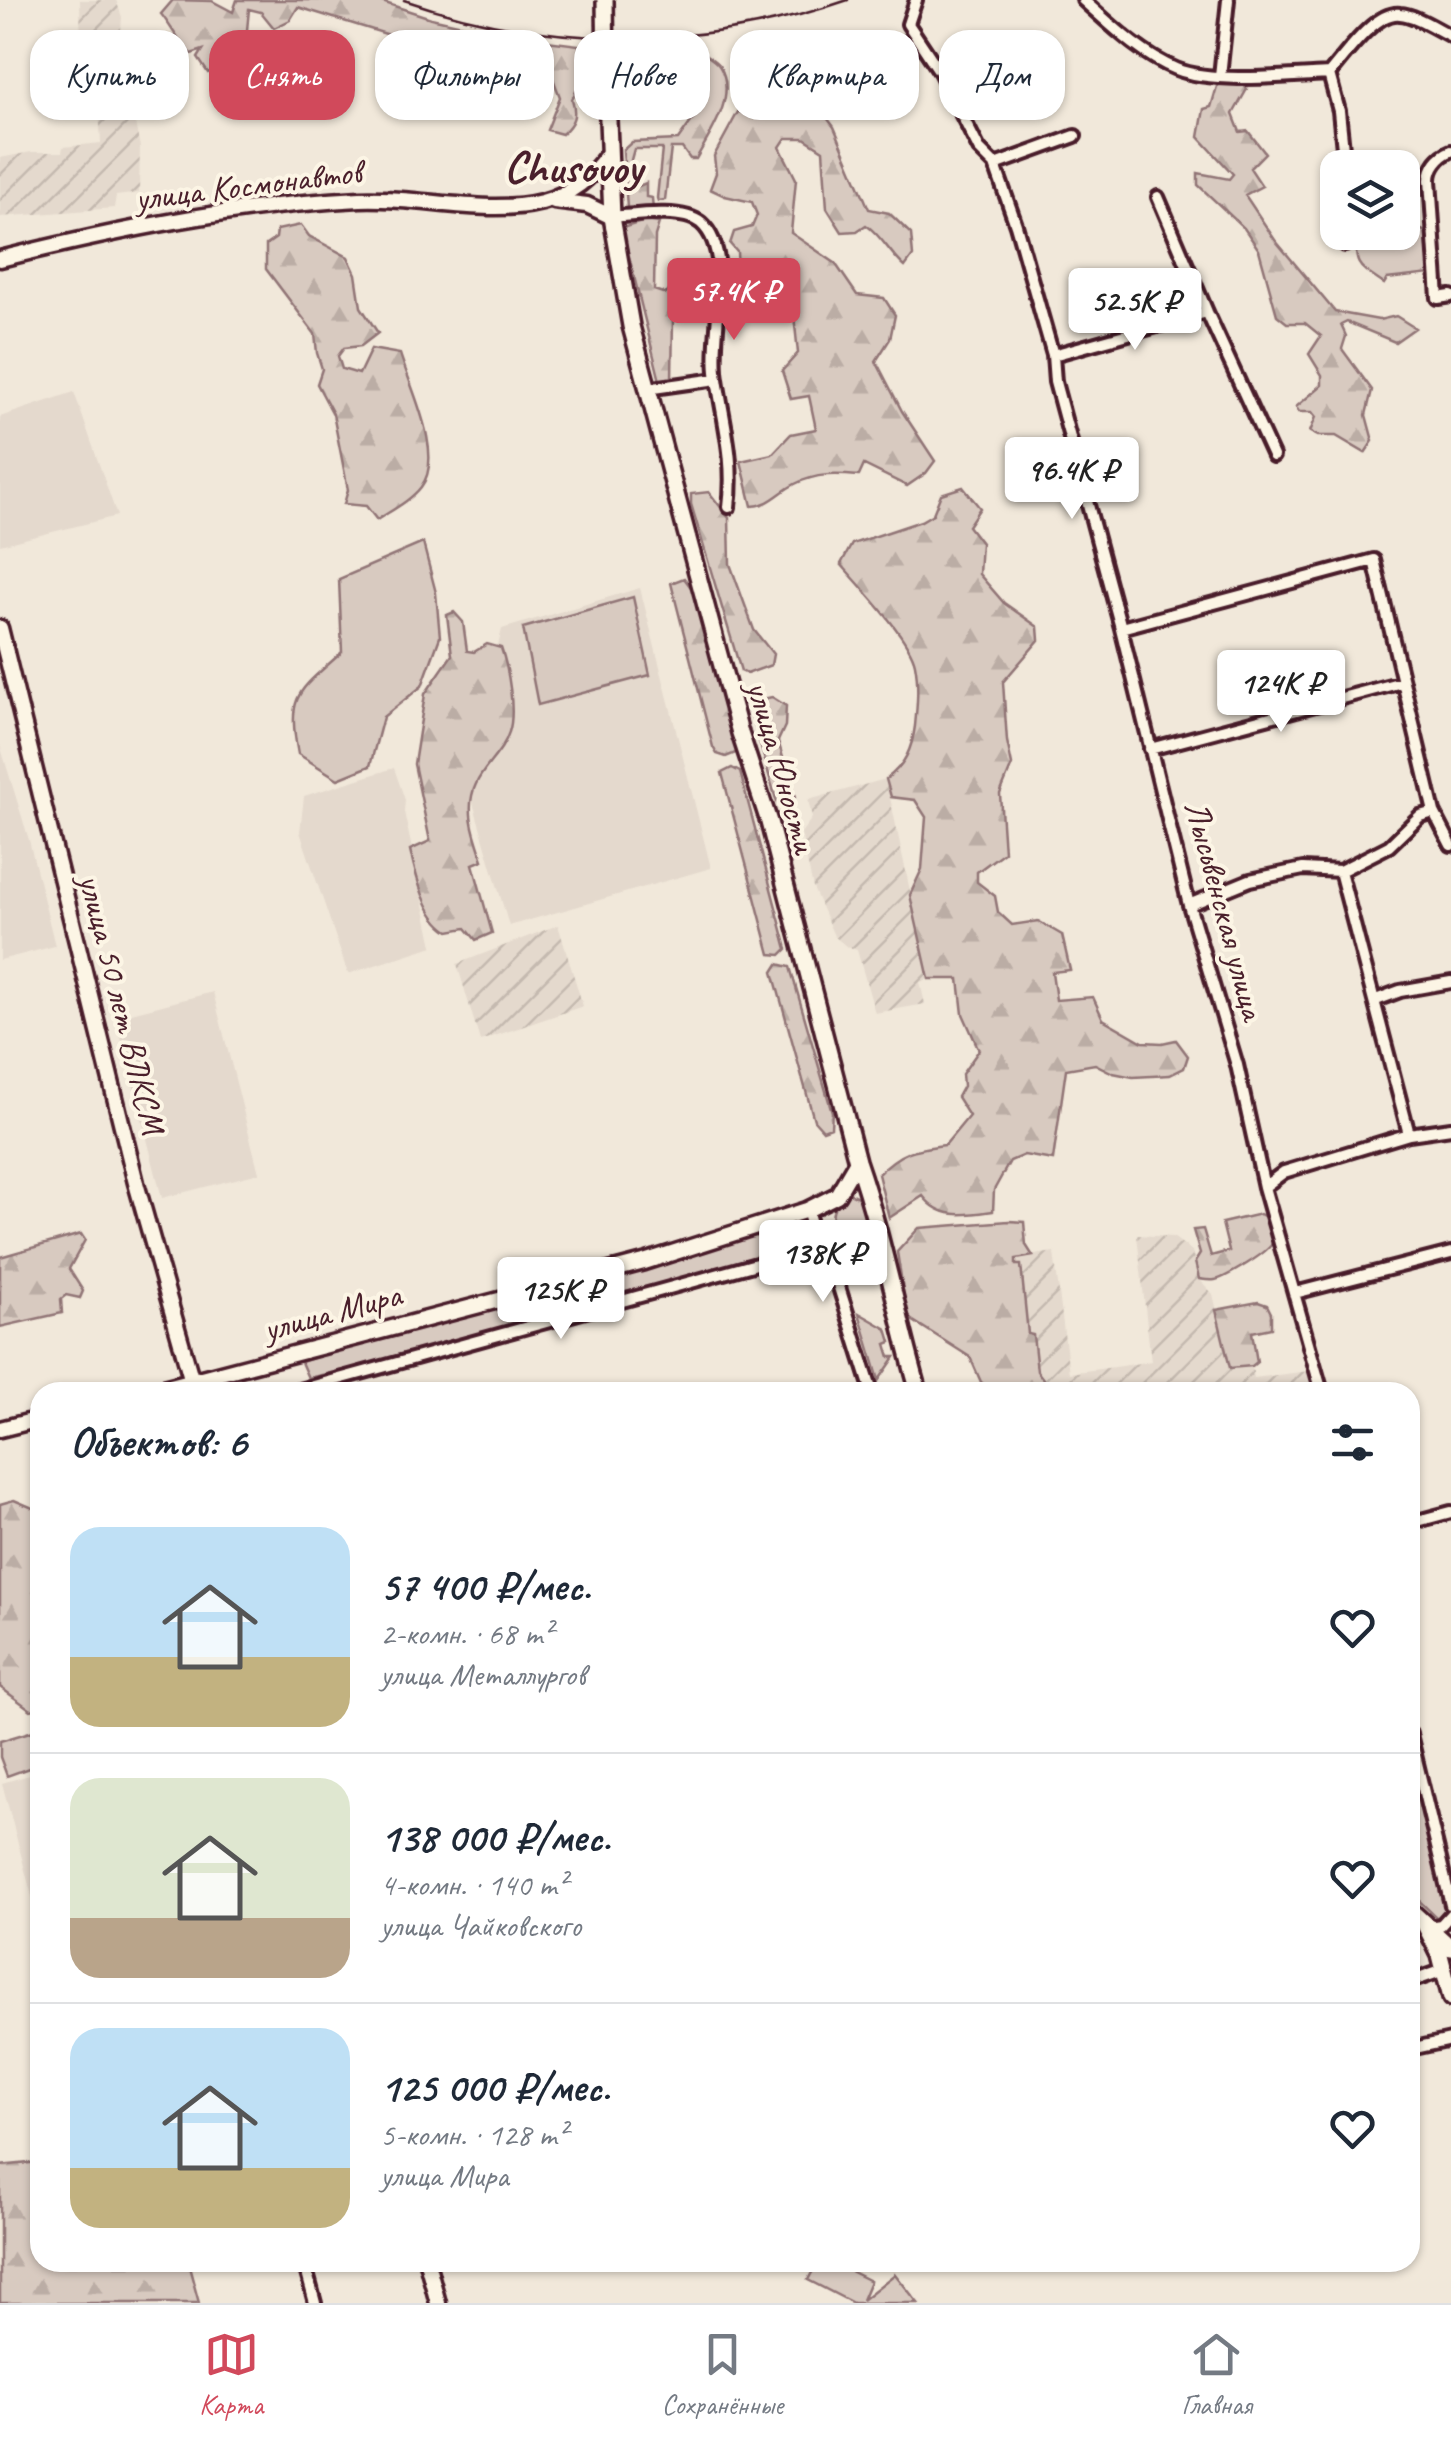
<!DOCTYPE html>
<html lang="ru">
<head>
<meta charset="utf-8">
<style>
	body { margin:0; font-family:Caveat,sans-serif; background:#f6f6f7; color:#1f2937; height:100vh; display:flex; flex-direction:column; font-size:38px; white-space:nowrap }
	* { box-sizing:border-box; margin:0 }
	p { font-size:32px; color:#747a83 }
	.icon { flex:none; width:55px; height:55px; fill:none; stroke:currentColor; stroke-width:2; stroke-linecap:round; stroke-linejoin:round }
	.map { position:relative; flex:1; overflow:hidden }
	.panel { position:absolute; left:30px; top:1382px; width:1390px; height:890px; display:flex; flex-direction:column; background:#fff; border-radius:30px; box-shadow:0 2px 8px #0004 }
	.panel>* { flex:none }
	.hud { position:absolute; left:30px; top:30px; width:1392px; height:90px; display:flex; gap:20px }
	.fabs { position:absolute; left:1320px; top:150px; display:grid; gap:20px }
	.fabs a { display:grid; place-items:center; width:100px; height:100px; border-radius:20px; background:#fff; box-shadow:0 2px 8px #0004; font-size:50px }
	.price { position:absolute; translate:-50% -85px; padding:0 22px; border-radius:10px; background:#fff; color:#222; font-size:32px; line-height:65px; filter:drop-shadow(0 2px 5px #0008) }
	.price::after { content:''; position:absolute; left:50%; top:60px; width:30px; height:22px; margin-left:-15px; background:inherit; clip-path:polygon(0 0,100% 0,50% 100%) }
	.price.on { background:#d1495b; color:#fff }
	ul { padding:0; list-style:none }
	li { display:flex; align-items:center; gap:30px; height:250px; padding:0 40px }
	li+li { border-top:2px solid #e0e1e3 }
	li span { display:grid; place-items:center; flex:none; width:280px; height:200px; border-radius:30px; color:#555 }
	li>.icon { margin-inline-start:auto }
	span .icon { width:120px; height:120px; fill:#fffc; stroke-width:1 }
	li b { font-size:42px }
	h2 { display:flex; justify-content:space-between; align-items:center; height:120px; padding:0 40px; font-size:42px }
	.pill { padding:0 35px; border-radius:30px; background:#fff; box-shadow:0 2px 8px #0004; font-size:35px; line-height:90px }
	.pill.on { background:#d1495b; color:#fff }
	.menu { display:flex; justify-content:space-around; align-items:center; height:140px; border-top:2px solid #e0e1e3; background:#fff; font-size:28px; color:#747a83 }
	.menu a { display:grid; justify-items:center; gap:5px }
	.menu .on { color:#d1495b }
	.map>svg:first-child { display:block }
	.built { fill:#e4d9cd }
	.industrial { fill:url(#industrial-furrows) }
	.green { fill:#d8cac0; stroke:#917476; stroke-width:2.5 }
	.forest { fill:url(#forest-firs); stroke:#917476; stroke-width:2.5 }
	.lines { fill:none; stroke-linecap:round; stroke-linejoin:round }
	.street-casing { stroke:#4a1f2b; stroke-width:18 }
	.secondary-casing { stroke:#4a1f2b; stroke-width:21 }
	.primary-casing { stroke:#4a1f2b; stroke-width:22 }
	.street { stroke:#fcf5e5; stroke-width:10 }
	.secondary { stroke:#fcf5e5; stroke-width:14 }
	.primary { stroke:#fcf5e5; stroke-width:15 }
	.rail { stroke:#4a1f2b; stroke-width:2.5 }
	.primary-bridge-casing { stroke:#4a1f2b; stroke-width:22; stroke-linecap:butt }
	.primary-bridge { stroke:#fcf5e5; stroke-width:15 }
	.labels { text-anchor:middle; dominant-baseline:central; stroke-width:8; stroke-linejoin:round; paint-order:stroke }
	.street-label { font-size:35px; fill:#4a1f2b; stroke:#fcf5e5 }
	.district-label { font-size:45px; font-weight:bold; fill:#4a1f2b; stroke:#fcf5e5 }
</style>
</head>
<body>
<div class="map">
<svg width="1451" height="2303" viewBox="0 0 1451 2303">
	<defs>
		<pattern id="industrial-furrows" width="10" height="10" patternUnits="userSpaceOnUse" patternTransform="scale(2.5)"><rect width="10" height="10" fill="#e4d9cd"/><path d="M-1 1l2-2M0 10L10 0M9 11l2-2" fill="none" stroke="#c5bab0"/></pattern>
		<pattern id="forest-firs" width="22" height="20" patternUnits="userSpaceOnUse" patternTransform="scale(2.5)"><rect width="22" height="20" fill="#d8cac0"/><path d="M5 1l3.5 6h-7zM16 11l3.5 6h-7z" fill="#bbada5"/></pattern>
	</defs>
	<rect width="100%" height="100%" fill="#f1e8da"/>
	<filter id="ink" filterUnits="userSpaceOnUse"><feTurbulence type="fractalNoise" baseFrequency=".01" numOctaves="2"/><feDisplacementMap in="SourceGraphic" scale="20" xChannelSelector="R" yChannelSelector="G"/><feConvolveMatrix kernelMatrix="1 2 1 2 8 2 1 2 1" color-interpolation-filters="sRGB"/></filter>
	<g filter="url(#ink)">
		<path class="built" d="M74 392 117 516 0 545V417Z
			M640 588 711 868 509 926 467 782 502 629Z
			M0 745 29 840 55 946 0 960Z
			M394 768 405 800 404 812 433 946 348 974 300 832 304 796Z
			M213 992 259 1173 162 1198 116 1017Z
			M40 1772V1923H39L2 1783Z"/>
		<path class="industrial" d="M80 0H116L122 17 120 45 135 50 128 90 140 147 139 193 116 196 114 208 0 217V158L31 152H62L63 147 101 143 99 109 57 111 58 77 47 76 44 70 81 64Z
			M886 779 929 979 920 982 925 1004 875 1013 857 950 847 947 834 936 813 888 801 833 812 818 808 800Z
			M558 925 583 1006 480 1041 457 964Z
			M1137 1235 1173 1237 1192 1251 1199 1279 1213 1294 1230 1368 1252 1366 1254 1378 1309 1371 1315 1392H1053L1037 1371 1033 1335H1028L1021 1266H1016V1258L1054 1252 1069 1373 1122 1366 1151 1361Z"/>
		<path class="green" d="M1403 221 1426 232 1431 274 1387 279 1384 284C1359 267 1353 266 1357 234L1402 232Z
			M423 543 436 593 440 637 422 686 383 717 370 766 338 779 298 754C286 692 300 691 342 652L339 579Z
			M633 597 650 675 538 705 523 628Z
			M848 1193C874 1199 877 1234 862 1253L852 1255 843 1250C832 1229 824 1207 848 1193Z
			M799 1221 807 1246 435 1350 308 1378 301 1362 401 1329Z
			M859 1313 887 1329 891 1342 886 1344 890 1357H895L879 1380Z
			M40 1729V1764L7 1776 0 1757V1741Z
			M1410 1792 1419 1795 1448 1909 1446 1917 1437 1918 1410 1892Z
			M817 2263H834L870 2281 862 2300 895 2274 918 2303H853L808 2280Z"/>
		<path class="forest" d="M173 0 212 1 233 12 237 0H376L431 18 515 37 579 45 583 78 572 99C577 115 574 123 562 134L547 130 560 97 552 76 531 67 409 41 298 7 290 20 274 28 261 12 249 9 244 62 229 64 208 73 198 58 203 50 191 54C181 46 171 26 161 14Z
			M690 41C696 52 714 57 720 67 738 96 709 135 696 159H690L682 148H671L665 200 658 201 657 198 662 149H634L631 160 632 189 646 183V197L652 198 653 210 634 214 627 208 623 150 632 142 678 140 699 111 695 96 671 90 621 93 620 45Z
			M1242 82 1247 89 1233 114 1240 132 1248 131 1265 153 1250 168 1262 186 1245 195 1275 240 1335 312 1379 320 1396 316 1415 328 1395 342 1347 322 1341 325 1346 336 1342 349 1372 390 1366 415 1373 441 1365 453 1336 436H1318L1310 432 1316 417 1312 412H1299L1296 407 1322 385V375L1309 354 1321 336 1305 323H1287L1277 315 1259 250 1244 228 1198 185V173L1229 179 1233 174 1199 137 1204 109 1211 107 1218 83Z
			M783 88 813 99 834 127 869 209 889 213 911 234 913 256 905 267C890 254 882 236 866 225L857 231 842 232 827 208 823 150 804 138H786L780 147 796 179 791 233 835 263 857 295 884 298 895 315 890 339 876 361 902 411 935 461 926 473 907 486 864 465 859 476C836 474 817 473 795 484 779 492 771 505 752 506L741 461 772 454 791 434 816 429 809 396 791 399 782 371 798 353 793 306 781 299 769 283 738 271 737 252 730 244 734 232 752 227 757 215 752 202 725 196 710 189 716 173 714 156 738 112 751 111 763 94Z
			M645 221 659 223 655 236 654 290 666 294 682 277 693 278 695 298 686 313 673 318 672 380 660 381 622 228Z
			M301 225 309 236 348 257 356 274 361 307 378 333 361 346 344 348 338 356 342 369 359 374 371 349 400 354C411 389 445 456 421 487 410 501 392 510 377 520L366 506 344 504 348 490 333 414 317 384 322 369 317 353 315 334 266 269V245L276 238 277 230Z
			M963 487 980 508 968 526 981 543 979 574 1004 603 1038 627 1039 640 1003 682 1007 741 1012 765 1000 794 1004 852 977 872V882L995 896 998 912 1012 925 1038 921 1062 935 1070 970 1052 972 1056 1000 1093 997 1103 1019 1143 1042 1162 1043 1176 1040 1188 1056 1184 1068 1170 1075 1133 1077 1113 1073 1095 1064 1066 1069 1053 1160 1024 1155 1010 1161 994 1190 993 1211C966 1215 941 1220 923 1196L889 1218 878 1174C901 1151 913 1149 945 1145L969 1116 957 1097 963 1086 962 1074 979 1050 963 1014 959 979H929L910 895 922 869 926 817 915 800 891 797 886 779C905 765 912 749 915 726 917 706 919 684 915 664 910 638 860 586 841 564L852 544 921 521 933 514 941 494Z
			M709 492 729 518 730 564 754 630 773 654 771 665 747 674 741 671 691 504V494Z
			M684 578 695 593 738 752 726 757 717 754 713 747 671 583Z
			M454 612 463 622 467 651 474 652 487 644 501 648C508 667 516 712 509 732 503 752 484 766 476 784 464 809 475 836 483 860L473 864 492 933 476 940 466 928 449 931C425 916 416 876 410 850L430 841 414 764 425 694 452 655 447 615Z
			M772 697 786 706 785 726 778 741 795 797 787 807 777 803 748 702Z
			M732 768 740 772 787 949 781 955 770 954 722 773Z
			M778 964 790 967 832 1112 831 1127 823 1130 814 1120 773 972Z
			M1260 1214 1267 1218C1268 1225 1273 1236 1273 1241 1272 1251 1225 1278 1215 1280 1210 1281 1205 1280 1199 1279L1195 1262 1200 1254 1193 1230 1203 1229 1211 1256 1229 1251 1222 1223Z
			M1009 1221 1024 1222 1026 1245 1033 1256 1016 1259V1265H1021L1028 1334 1033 1335 1037 1371 1053 1392H993L981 1382 970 1357 907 1317 897 1252 919 1228Z
			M81 1234 85 1240 69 1269 83 1291 80 1298 66 1295 61 1299 62 1313 0 1327V1257Z
			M1258 1302 1267 1305 1271 1313V1328L1252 1332 1257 1362 1252 1366 1230 1368 1216 1310Z
			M14 1500 40 1511V1708L31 1710 0 1687V1504Z
			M40 2162V2262L188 2263 199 2303H0V2166Z"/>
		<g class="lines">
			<g class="street-casing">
				<path id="street" d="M916 0 908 24 940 72 979 149 995 165 1016 225 1053 355 1055 382 1121 628 1189 905 1237 1065 1264 1187 1322 1392
					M1083 0C1111 25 1140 54 1176 69 1213 84 1289 76 1329 74
					M1329 74C1344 57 1375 11 1400 14 1416 15 1436 29 1451 36
					M1329 74 1339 111 1345 168
					M1220 76 1228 0
					M1451 151C1439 156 1430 167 1430 180L1438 298 1451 296
					M995 165 1075 136
					M1158 197 1207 312 1273 456
					M612 217C636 215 683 208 701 223 736 254 709 336 717 379 724 425 735 460 729 507
					M1345 232V245
					M1053 355 1207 312
					M646 389 717 379
					M1121 628 1374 560 1434 812 1451 845
					M1150 749 1402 682
					M1340 871 1409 1134
					M1189 905 1250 880 1303 869 1340 871 1389 846 1420 816 1434 812
					M1376 1000 1400 991 1451 982
					M1264 1187 1284 1172 1409 1134 1451 1128
					M807 1210 818 1247 831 1262 872 1392
					M831 1262 862 1268 881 1253
					M1295 1293 1451 1253
					M292 1392 818 1247
					M1410 1523 1451 1512
					M1410 1734 1451 1905
					M1428 1927 1441 1925 1451 1914
					M1410 1982 1444 1970
					M1410 2049 1451 2040
					M304 2262 315 2303"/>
			</g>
			<g class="secondary-casing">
				<path id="secondary" d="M554 201 587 205 612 217
					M0 259C117 230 239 205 360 199 417 196 487 216 542 202 572 194 591 178 608 154
					M0 628 136 1183 195 1392
					M148 1392 644 1262 807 1210 837 1195 857 1161
					M0 1429 40 1419
					M427 2262 438 2303"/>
			</g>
			<g class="primary-casing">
				<path id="primary" d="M606 72 612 217 631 326 740 733 769 822 857 1161C883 1236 897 1316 919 1392
					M1410 1910 1451 1948
					M1426 1927 1440 1955 1451 1998"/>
			</g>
			<use href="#street" class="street"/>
			<use href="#secondary" class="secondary"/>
			<use href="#primary" class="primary"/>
			<path class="rail" d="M404 0C550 50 702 51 848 0"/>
			<g class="primary-bridge-casing">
				<path id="primary-bridge" d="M605 0 606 72"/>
			</g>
			<use href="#primary-bridge" class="primary-bridge"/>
		</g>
	</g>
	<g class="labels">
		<g class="street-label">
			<text transform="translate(248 185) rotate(-7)">улица Космонавтов</text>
			<text transform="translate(782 767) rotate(74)">улица Юности</text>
			<text transform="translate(1225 910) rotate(75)">Лысьвенская улица</text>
			<text transform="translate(122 1004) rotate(76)">улица 50 лет ВЛКСМ</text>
			<text transform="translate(332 1312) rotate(-15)">улица Мира</text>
		</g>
		<g class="district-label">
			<text x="573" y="167">Chusovoy</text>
		</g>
	</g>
</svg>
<div class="fabs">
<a><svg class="icon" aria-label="layers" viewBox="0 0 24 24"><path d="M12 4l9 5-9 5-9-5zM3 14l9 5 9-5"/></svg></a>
</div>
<b class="price on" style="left:734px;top:343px">57.4K ₽</b>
<b class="price" style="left:1135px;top:353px">52.5K ₽</b>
<b class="price" style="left:1072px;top:522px">96.4K ₽</b>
<b class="price" style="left:1281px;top:735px">124K ₽</b>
<b class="price" style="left:823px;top:1305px">138K ₽</b>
<b class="price" style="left:561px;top:1342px">125K ₽</b>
<div class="hud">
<a class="pill">Купить</a>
<a class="pill on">Снять</a>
<a class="pill">Фильтры</a>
<a class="pill">Новое</a>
<a class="pill">Квартира</a>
<a class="pill">Дом</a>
</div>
<section class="panel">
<h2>Объектов: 6<svg class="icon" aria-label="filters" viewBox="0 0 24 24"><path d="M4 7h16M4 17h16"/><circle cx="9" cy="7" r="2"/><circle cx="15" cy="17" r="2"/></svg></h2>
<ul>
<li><span style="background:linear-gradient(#bfe0f5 65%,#c2b280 0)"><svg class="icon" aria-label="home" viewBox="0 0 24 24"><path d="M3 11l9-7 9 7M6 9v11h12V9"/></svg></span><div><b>57 400 ₽/мес.</b><p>2-комн. · 68 m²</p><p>улица Металлургов</p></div><svg class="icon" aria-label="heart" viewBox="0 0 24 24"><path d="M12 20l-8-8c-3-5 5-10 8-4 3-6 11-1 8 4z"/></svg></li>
<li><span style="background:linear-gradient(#dfe7d0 70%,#b9a48a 0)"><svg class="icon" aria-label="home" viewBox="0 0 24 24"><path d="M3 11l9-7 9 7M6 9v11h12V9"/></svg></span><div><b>138 000 ₽/мес.</b><p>4-комн. · 140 m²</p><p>улица Чайковского</p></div><svg class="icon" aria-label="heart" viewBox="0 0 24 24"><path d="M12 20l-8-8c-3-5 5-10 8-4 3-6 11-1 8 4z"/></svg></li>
<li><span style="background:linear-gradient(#bfe0f5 70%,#c2b280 0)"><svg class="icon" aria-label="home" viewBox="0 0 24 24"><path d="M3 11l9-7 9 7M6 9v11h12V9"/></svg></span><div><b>125 000 ₽/мес.</b><p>5-комн. · 128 m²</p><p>улица Мира</p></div><svg class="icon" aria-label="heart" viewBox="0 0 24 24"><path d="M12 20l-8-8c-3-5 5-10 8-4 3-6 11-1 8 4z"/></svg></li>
</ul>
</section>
</div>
<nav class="menu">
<a class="on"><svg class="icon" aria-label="map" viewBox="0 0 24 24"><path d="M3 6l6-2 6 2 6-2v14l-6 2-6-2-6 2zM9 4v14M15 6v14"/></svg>Карта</a>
<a><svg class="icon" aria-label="saved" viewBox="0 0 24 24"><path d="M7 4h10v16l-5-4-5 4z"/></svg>Сохранённые</a>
<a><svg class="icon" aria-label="home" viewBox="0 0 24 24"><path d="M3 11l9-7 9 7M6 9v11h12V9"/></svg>Главная</a>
</nav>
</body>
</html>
